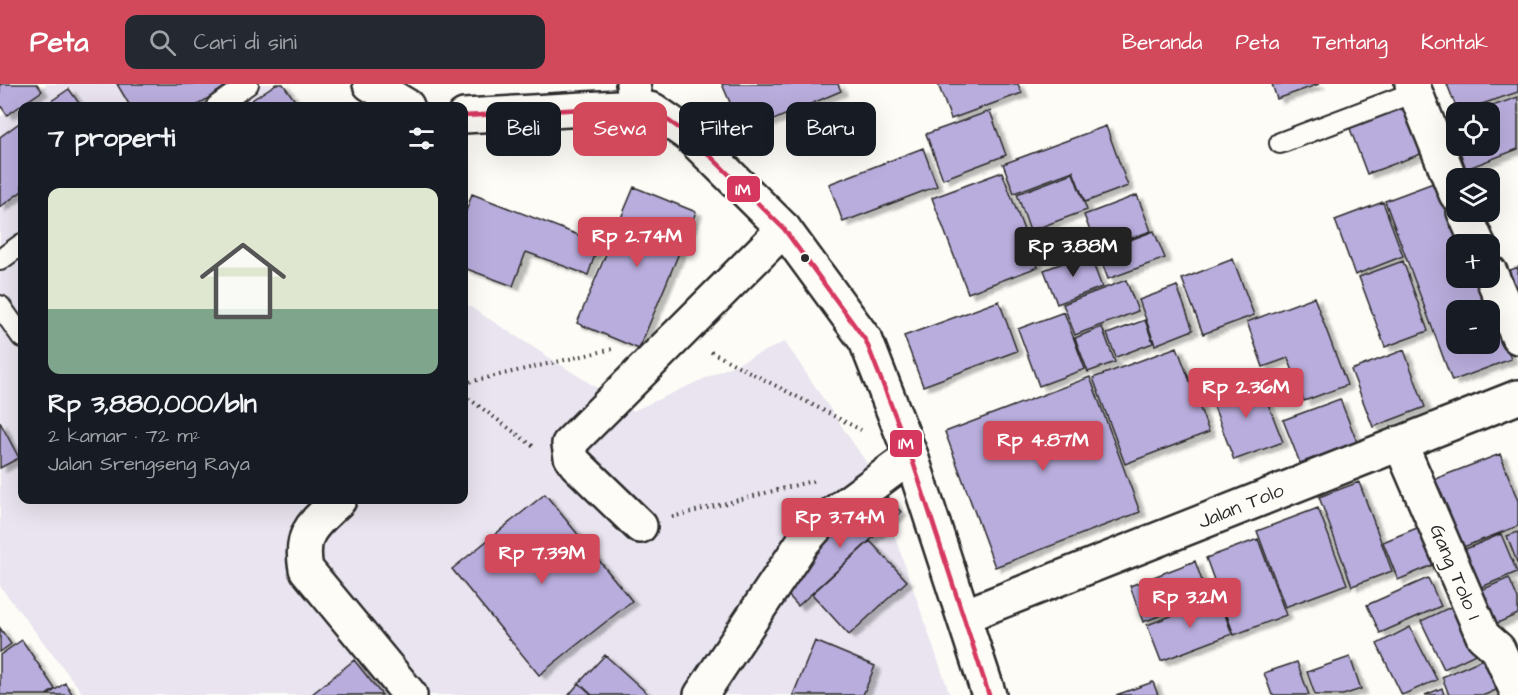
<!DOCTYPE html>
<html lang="id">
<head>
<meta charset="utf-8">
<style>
	body { margin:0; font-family:"Architects Daughter",sans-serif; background:#242831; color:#f1f3f6; height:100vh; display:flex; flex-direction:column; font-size:22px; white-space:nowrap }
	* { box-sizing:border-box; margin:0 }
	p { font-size:20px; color:#9ea1a6 }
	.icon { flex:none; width:33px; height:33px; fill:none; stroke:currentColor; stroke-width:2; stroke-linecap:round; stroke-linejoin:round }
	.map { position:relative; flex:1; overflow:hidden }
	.details { position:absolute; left:18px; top:18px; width:450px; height:402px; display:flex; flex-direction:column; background:#171b24; border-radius:12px; box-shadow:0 6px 24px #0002 }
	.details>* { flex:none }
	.banner { position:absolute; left:486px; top:18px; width:570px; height:54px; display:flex; gap:12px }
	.tools { position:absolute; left:1446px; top:18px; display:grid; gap:12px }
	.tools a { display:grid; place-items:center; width:54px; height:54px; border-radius:12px; background:#171b24; box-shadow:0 6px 24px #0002; font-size:30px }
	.price { position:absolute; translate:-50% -51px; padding:0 14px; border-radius:6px; background:#d1495b; color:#fff; font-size:20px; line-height:39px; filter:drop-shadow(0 2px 3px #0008) }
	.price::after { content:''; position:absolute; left:50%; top:36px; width:18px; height:14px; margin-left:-9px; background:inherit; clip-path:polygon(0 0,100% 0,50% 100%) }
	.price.selected { background:#222; color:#fff }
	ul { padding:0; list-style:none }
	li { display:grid; align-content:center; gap:12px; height:318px; padding:0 30px }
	li span { display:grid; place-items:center; height:186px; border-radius:12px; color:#555 }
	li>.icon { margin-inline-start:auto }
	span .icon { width:108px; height:108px; fill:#fffc; stroke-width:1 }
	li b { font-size:26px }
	h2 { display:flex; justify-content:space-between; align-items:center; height:72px; padding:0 30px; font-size:26px }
	.chip { padding:0 21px; border-radius:12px; background:#171b24; box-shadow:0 6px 24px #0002; font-size:21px; line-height:54px }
	.chip.selected { background:#d1495b; color:#fff }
	header { display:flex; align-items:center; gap:36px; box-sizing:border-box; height:84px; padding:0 30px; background:#d1495b; color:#fff }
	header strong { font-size:28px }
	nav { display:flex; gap:33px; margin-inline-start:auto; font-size:21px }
	.search { width:420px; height:54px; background:#242831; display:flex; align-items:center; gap:15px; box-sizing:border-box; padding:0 21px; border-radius:12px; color:#9ea1a6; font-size:22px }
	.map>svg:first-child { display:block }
	.built { fill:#e9e4ef }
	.building { fill:#b9addd; stroke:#2b2b2b; stroke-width:1.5; fill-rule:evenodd; filter:url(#shadow) }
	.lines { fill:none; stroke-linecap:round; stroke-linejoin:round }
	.service-casing { stroke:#2b2b2b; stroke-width:24 }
	.minor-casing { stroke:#2b2b2b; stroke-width:38 }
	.secondary-casing { stroke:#2b2b2b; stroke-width:38 }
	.path { stroke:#2b2b2b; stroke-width:4; stroke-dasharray:1.5 4.5; stroke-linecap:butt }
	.service { stroke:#fdfcf7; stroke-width:20 }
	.minor { stroke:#fdfcf7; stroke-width:33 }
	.secondary { stroke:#fdfcf7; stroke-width:33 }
	.bus-1-casing { stroke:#fdfcf7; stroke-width:9 }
	.bus-1 { stroke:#d6375f; stroke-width:4.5 }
	.bus-dot { fill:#2b2b2b; stroke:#fdfcf7; stroke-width:2 }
	.labels { text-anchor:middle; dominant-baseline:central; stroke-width:4.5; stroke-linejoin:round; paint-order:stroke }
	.street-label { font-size:20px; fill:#2b2b2b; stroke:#fdfcf7 }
	.line-badge { stroke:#fdfcf7; stroke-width:2 }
	.badge-label { font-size:16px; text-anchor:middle; font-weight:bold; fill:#fff }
</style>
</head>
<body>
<header>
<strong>Peta</strong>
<div class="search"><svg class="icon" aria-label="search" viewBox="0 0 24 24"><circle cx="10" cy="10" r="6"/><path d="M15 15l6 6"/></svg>Cari di sini</div>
<nav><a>Beranda</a><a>Peta</a><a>Tentang</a><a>Kontak</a></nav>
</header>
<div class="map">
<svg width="1518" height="611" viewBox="0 0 1518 611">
	<defs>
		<filter id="shadow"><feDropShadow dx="6" dy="4" stdDeviation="1.5" flood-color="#0004"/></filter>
	</defs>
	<rect width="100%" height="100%" fill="#fdfcf7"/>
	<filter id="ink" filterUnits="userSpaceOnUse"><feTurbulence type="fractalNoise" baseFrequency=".0167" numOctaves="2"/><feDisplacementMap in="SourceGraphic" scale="12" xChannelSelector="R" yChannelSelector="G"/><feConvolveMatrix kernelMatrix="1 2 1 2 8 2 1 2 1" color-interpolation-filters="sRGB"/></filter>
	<g filter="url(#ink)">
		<path class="built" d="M47 0H271L290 22H22V416H464V219L633 327 785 258 872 387 950 611H84L0 502V33Z"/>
		<path class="building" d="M0 0H37L42 7 7 31 0 21Z
			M117 0H229L196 22H130Z
			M276 0H283L299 22H243Z
			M722 0H838L841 7 743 49Z
			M938 0H1018L1022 9 951 35Z
			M1272 0H1319L1277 15Z
			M1447 0H1518V8L1458 28Z
			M69 5 81 22H44Z
			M1518 13V65L1466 85 1458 62H1490V28H1475Z
			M1408 20 1426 68 1367 90 1349 42Z
			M990 27 1006 71 943 95 926 50Z
			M1456 36V58L1449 38Z
			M22 37V107L0 123V53Z
			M1106 42 1128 102 1085 118 1073 87 1014 109 1003 80Z
			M923 64 937 102 843 138 829 100Z
			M1002 88 1038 183 968 209 932 114Z
			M1073 89 1087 126 1030 147 1017 110Z
			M1444 95 1468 160H1456V194H1481L1511 275 1452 297 1385 117ZM1456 226H1490V260H1456Z
			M634 103 696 128 639 265 577 239Z
			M472 110 599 159 588 191 526 168 513 202 464 184V133Z
			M1137 111 1151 147 1097 166 1084 131Z
			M1383 118 1403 172 1355 191 1335 136Z
			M1154 147 1165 174 1108 195 1098 168Z
			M1089 169 1102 203 1057 220 1044 186Z
			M1233 175 1254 231 1203 250 1182 195Z
			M1403 177 1428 247 1385 263 1359 193Z
			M1518 183V238L1500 190Z
			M1126 196 1138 227 1075 251 1063 220Z
			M1177 202 1193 246 1155 261 1139 216Z
			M1314 213 1347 301 1304 317 1288 274 1263 283 1247 238Z
			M999 217 1017 267 923 302 904 252Z
			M1064 228 1085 285 1039 302 1018 245Z
			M1145 236 1153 259 1116 273 1107 250Z
			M1102 243 1115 278 1088 288 1075 254Z
			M1177 263 1209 348 1125 380 1093 294Z
			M1404 266 1425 323 1373 343 1351 286Z
			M1090 293 1140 428 995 483 945 348Z
			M1258 294 1283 358 1234 376 1210 312Z
			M1340 315 1357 358 1300 379 1283 336Z
			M0 338 19 374 0 384Z
			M1500 370 1518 417V442L1453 467 1427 398Z
			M1359 398 1392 487 1352 502 1319 413Z
			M882 408 901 428 798 522 779 501Z
			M545 410 632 517 539 591 452 485Z
			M1318 424 1347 500 1285 523 1257 447Z
			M1429 439 1444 476 1398 496 1383 458Z
			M1518 448V481L1507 452Z
			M1501 450 1517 488 1477 505 1461 467Z
			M1258 455 1286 531 1234 551 1206 474Z
			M870 457 907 497 849 551 812 510Z
			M1195 477 1208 514 1143 538 1130 502Z
			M1428 494 1441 522 1380 549 1367 521Z
			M1509 494 1518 515V530L1484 545 1470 511Z
			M1219 514 1232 550 1161 577 1147 541Z
			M1459 519 1482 567 1444 585 1421 537Z
			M1410 543 1437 596 1402 611 1377 560Z
			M0 544 11 560 0 568Z
			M22 556 55 605 46 611H0V571Z
			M815 557 875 582 863 611H793Z
			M605 571 649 611H592L579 599Z
			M1492 571 1505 602 1485 611H1449L1442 593Z
			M1350 573 1361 605 1343 611H1315L1307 588Z
			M354 576 382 611H311Z
			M1297 578 1309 611H1272L1264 589Z
			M1153 598 1158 611H1116Z
			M65 599 73 611H48Z
			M579 599 592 611H569Z
			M1442 604 1444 611H1425Z"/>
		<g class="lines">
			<g class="service-casing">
				<path id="service" d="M217 22 248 0
					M1280 59 1415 8
					M0 176 22 160
					M0 222 22 253"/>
			</g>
			<g class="minor-casing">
				<path id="minor" d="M633 0 636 22
					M1412 0 1456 110
					M1464 128 1478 160
					M1490 188 1518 253
					M1400 359 1483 552 1498 565 1518 610
					M339 416C314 440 299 448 306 485L410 611
					M640 442 576 380 571 373 569 360 784 145
					M964 532 1518 313
					M701 611 803 458 818 441 911 372"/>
			</g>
			<g class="secondary-casing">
				<path id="secondary" d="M370 0 407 22
					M464 32 636 22 653 26 689 51 784 145 866 257 911 372 989 611"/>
			</g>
			<path class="path" d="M711 268 861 346
				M464 299 613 265
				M464 311 533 362
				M672 433 816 396"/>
			<use href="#service" class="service"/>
			<use href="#minor" class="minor"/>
			<use href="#secondary" class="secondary"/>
			<g class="bus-1-casing">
				<path id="bus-1" d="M464 32 636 22 653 26 689 51 784 145 866 257 911 372 989 611"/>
			</g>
			<use href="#bus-1" class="bus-1"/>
		</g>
	</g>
	<circle class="bus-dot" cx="805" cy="174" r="5"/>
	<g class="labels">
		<g class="street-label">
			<text transform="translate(1241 422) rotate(-22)">Jalan Tolo</text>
			<text transform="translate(1455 488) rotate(67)">Gang Tolo 1</text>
		</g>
	</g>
	<g class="line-badge">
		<rect x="726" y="91" width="35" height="28" rx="6" fill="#d6375f"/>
		<rect x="889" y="345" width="34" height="29" rx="6" fill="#d6375f"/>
	</g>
	<g class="badge-label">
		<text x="743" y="111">1M</text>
		<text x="906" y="365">1M</text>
	</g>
</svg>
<div class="tools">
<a><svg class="icon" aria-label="locate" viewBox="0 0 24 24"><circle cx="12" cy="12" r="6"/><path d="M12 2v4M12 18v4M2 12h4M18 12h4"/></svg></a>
<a><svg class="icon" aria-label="layers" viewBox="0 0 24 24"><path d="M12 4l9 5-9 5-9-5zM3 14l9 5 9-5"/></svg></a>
<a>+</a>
<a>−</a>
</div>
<b class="price" style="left:637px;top:184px">Rp 2.74M</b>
<b class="price selected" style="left:1073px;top:194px">Rp 3.88M</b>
<b class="price" style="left:1246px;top:335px">Rp 2.36M</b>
<b class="price" style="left:1043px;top:388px">Rp 4.87M</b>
<b class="price" style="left:840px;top:465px">Rp 3.74M</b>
<b class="price" style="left:542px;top:501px">Rp 7.39M</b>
<b class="price" style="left:1190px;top:545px">Rp 3.2M</b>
<div class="banner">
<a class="chip">Beli</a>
<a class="chip selected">Sewa</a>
<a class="chip">Filter</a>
<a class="chip">Baru</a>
</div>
<section class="details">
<h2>7 properti<svg class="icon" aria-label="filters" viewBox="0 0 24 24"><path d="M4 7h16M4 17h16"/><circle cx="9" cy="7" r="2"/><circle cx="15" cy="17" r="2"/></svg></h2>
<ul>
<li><span style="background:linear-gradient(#dfe7d0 65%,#7fa58c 0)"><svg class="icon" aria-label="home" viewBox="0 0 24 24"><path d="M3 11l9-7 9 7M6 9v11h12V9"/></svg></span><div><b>Rp 3,880,000/bln</b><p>2 kamar · 72 m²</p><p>Jalan Srengseng Raya</p></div></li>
</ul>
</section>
</div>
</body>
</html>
